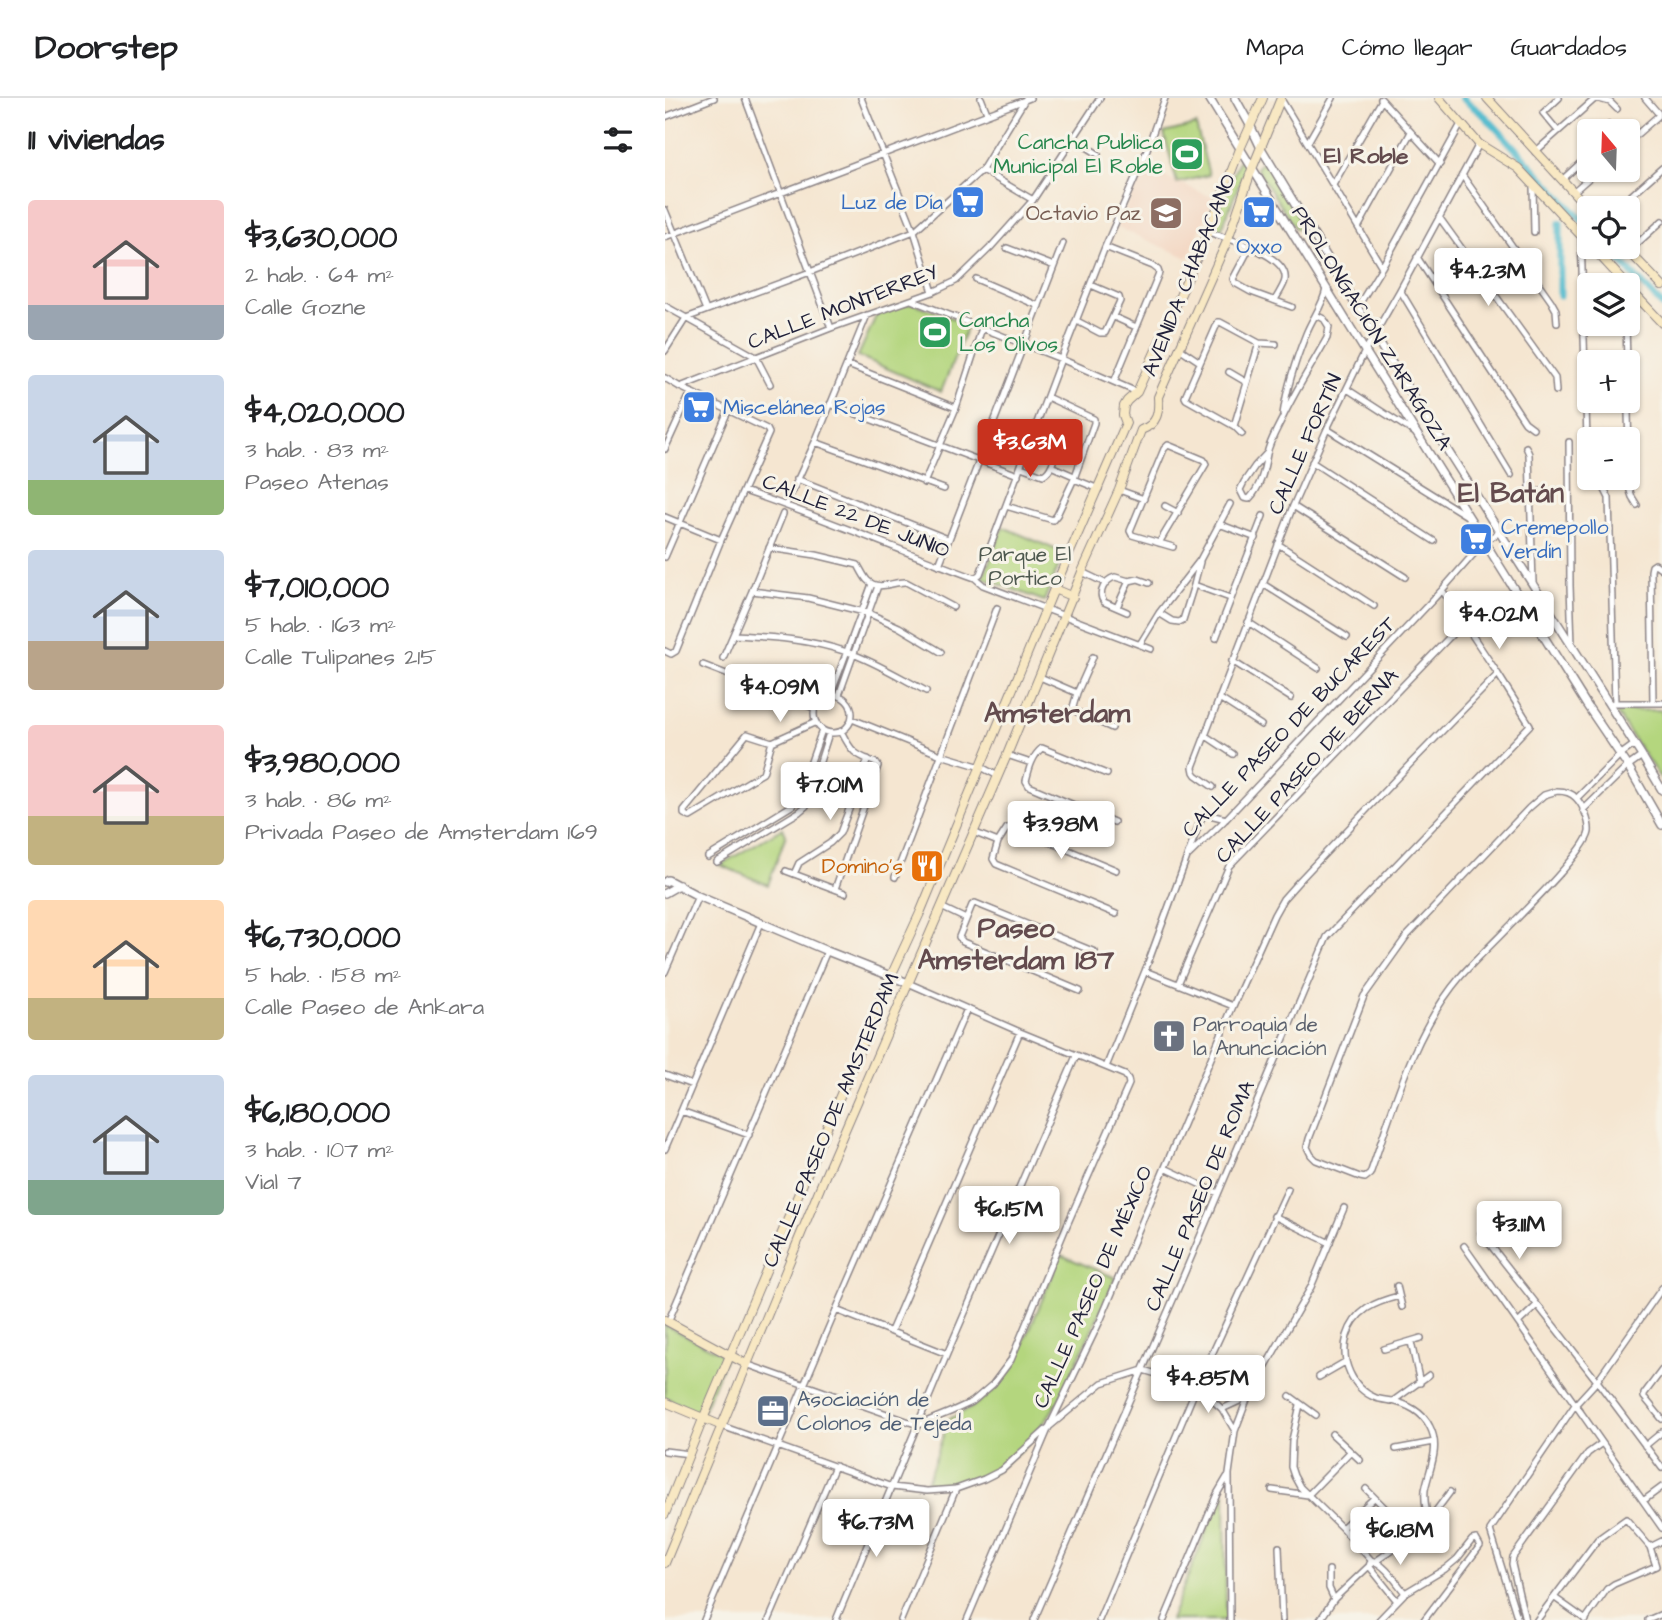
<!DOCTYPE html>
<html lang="es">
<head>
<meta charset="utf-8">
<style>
	body { margin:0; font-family:"Architects Daughter",sans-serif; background:#f2f2f2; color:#202124; height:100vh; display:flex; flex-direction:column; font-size:26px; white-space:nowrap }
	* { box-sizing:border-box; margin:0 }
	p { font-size:23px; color:#757577 }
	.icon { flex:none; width:38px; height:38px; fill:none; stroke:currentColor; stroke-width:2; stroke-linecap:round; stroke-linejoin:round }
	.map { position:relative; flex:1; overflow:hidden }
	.details { display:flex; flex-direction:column; background:#fff; width:665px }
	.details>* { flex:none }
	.needle { width:46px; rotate:341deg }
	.controls { position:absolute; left:912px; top:21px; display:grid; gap:14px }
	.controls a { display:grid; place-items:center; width:63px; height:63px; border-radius:7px; background:#fff; box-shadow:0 2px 5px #0004; font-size:35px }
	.price { position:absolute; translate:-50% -60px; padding:0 16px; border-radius:7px; background:#fff; color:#222; font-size:23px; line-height:46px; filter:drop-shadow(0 2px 4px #0008) }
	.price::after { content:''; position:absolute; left:50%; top:42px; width:21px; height:16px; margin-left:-10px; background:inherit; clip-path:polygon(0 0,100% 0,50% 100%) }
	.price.active { background:#c8321e; color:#fff }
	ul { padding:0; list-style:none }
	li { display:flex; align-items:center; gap:21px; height:175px; padding:0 28px }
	li span { display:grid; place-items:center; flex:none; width:196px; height:140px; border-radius:7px; color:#555 }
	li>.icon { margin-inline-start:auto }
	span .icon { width:84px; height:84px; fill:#fffc; stroke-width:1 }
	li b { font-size:30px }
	h2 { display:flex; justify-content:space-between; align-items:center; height:84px; padding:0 28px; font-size:30px }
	header { display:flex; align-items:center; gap:42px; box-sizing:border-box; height:98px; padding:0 35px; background:#fff; border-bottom:2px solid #e0e0e0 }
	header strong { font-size:33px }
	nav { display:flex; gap:38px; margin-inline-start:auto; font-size:24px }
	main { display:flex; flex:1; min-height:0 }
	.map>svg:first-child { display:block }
	.built { fill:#f3d4bf }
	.green { fill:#b4d67e; stroke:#6b7c5c; stroke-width:2 }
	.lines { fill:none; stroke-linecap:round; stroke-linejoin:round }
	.canal { stroke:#50bacd; stroke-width:7 }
	.minor-casing { stroke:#8c8486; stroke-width:8 }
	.tertiary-casing { stroke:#8c8486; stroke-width:10 }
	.secondary-casing { stroke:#8c8486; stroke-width:10 }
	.minor { stroke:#fff; stroke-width:5 }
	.tertiary { stroke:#fff; stroke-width:7 }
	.secondary { stroke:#f8e8c3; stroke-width:8 }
	.labels { text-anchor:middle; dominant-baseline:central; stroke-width:6; stroke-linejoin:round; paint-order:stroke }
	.leisure-label { font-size:21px; fill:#27864d; stroke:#f7f3e8; text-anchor:end }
	.shop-label { font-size:21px; fill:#366cbe; stroke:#f7f3e8; text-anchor:start }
	.education-label { font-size:21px; fill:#785e54; stroke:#f7f3e8; text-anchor:end }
	.street-label { font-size:21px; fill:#22223b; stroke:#f7f3e8 }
	.park-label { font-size:21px; fill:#4e584f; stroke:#f7f3e8 }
	.food-label { font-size:21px; fill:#c56008; stroke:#f7f3e8; text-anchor:end }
	.worship-label { font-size:21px; fill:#5b616d; stroke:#f7f3e8; text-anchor:start }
	.service-label { font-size:21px; fill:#4e5e75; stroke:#f7f3e8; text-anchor:start }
	.neighbourhood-label { font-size:23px; font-weight:bold; fill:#634b4e; stroke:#f7f3e8 }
	.district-label { font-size:28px; font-weight:bold; fill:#634b4e; stroke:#f7f3e8 }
</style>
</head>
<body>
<header>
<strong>Doorstep</strong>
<nav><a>Mapa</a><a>Cómo llegar</a><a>Guardados</a></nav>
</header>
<main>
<section class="details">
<h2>11 viviendas<svg class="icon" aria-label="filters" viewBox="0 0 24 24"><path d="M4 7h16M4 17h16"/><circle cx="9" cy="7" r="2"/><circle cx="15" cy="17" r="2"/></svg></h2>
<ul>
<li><span style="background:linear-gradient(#f6c9c9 75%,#9aa5b1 0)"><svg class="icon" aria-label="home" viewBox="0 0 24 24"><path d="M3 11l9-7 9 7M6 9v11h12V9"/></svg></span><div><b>$3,630,000</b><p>2 hab. · 64 m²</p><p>Calle Gozne</p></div></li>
<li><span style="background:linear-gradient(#c9d6e8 75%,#8fb573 0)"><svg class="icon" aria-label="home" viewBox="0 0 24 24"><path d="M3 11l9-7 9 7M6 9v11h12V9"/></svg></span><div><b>$4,020,000</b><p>3 hab. · 83 m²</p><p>Paseo Atenas</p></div></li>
<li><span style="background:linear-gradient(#c9d6e8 65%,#b9a48a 0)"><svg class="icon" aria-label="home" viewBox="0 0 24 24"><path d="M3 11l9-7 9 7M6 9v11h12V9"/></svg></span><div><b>$7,010,000</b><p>5 hab. · 163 m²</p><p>Calle Tulipanes 215</p></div></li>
<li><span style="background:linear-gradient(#f6c9c9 65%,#c2b280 0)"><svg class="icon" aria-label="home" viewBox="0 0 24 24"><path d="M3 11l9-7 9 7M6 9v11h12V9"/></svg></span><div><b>$3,980,000</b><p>3 hab. · 86 m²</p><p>Privada Paseo de Amsterdam 169</p></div></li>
<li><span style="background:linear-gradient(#ffd9b3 70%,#c2b280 0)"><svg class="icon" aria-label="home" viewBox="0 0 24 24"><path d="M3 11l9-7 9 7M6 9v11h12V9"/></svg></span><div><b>$6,730,000</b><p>5 hab. · 158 m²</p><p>Calle Paseo de Ankara</p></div></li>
<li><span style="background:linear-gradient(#c9d6e8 75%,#7fa58c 0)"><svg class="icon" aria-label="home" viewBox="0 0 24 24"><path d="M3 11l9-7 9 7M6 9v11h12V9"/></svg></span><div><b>$6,180,000</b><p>3 hab. · 107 m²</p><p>Vial 7</p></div></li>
</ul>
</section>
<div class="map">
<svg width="997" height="1522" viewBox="0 0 997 1522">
	<rect width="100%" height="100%" fill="#f7f3e8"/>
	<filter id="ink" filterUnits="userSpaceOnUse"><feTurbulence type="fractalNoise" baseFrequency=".0143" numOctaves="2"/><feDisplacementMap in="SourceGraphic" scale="14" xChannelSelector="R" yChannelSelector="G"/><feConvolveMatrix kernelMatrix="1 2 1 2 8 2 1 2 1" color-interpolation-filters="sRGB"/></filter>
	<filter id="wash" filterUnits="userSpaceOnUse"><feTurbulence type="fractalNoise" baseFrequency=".00686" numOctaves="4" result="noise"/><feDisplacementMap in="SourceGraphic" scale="28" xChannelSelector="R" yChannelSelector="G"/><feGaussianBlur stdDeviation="1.57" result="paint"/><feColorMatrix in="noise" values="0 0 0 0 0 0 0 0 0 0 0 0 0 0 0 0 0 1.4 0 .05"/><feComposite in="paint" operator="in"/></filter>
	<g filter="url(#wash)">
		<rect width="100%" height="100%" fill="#f5e6d1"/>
		<path class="built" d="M480 70 549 100 523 160 452 129Z"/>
		<path class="green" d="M531 27 544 77 512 85 499 35Z
			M575 60 581 69 556 132 546 128Z
			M599 62 638 127 631 131 591 70Z
			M247 205 303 226 276 294 193 258 211 218 230 209Z
			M338 429 399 455 379 503 318 480Z
			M997 612V683L950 613Z
			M118 730 121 737 103 787 55 767Z
			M396 1157 451 1180 394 1302 379 1325 358 1350 330 1373 313 1380 283 1388 261 1387 284 1321 306 1310 328 1293 347 1271 358 1247Z
			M0 1227 61 1258 36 1318 0 1299Z
			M560 1395 561 1522H505L556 1398Z"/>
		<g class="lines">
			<path class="canal" d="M797 0 820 18 924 130
				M895 125V198
				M942 149 997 207"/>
		</g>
	</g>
	<g filter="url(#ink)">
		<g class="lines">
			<g class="minor-casing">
				<path id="minor" d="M80 0 166 230
					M196 0 249 133 268 194
					M316 0 322 15
					M930 0 945 4 952 11
					M616 1 717 169
					M716 1 775 66
					M0 19 49 0
					M944 27 949 33
					M893 33 878 15 894 0
					M409 41 433 56
					M643 44 668 0
					M962 45 993 18V15L980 0
					M870 54 931 0
					M317 72 368 102
					M797 77 886 203 891 212 892 225
					M897 82 924 57
					M668 87 717 2
					M868 88 869 134
					M908 94 933 72
					M952 110 997 70
					M0 112 41 212
					M774 119 890 280 891 293
					M694 128 746 34
					M543 134C561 140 624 157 620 182 619 188 613 196 610 202
					M916 137 922 342 924 344
					M0 139 365 0
					M440 149 488 168 493 172 494 175 449 284
					M585 149 568 181 570 185 586 194 627 209
					M342 150 389 168
					M964 153 997 123
					M752 159 860 324 868 330
					M311 181 374 208
					M735 192 846 377
					M246 202 396 261 472 294
					M0 208 91 259 105 286
					M692 210 717 169 796 26
					M449 219 471 229
					M21 220 145 174 249 133 317 72 361 0
					M412 223 435 235H440L455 203 454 199 426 187
					M961 226 962 264
					M514 250 535 264
					M0 253 21 220
					M183 267 291 310
					M564 274 581 284
					M962 274 965 393 967 399 972 407
					M0 280 15 289 102 331 104 335 56 442 11 553 6 556 0 553
					M15 289 166 230 268 194 291 183 325 150 368 102 435 0
					M682 291 750 335
					M165 306 353 377
					M618 316C622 289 631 261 641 236 647 220 658 208 661 191
					M569 328 594 245
					M662 331 802 418
					M577 336 569 328 521 301 520 299 553 224H555L594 245 611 246
					M150 344 279 391
					M904 344 905 488 907 547
					M861 349 864 356 868 485
					M0 351 26 294
					M602 355 590 368 579 384 575 392 579 400 584 401C596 389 599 372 602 356 604 345 612 331 617 321 630 293 647 267 662 240L664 229 659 221 651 217
					M647 364 769 443
					M386 368 409 378
					M356 369 378 377C386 373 391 360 389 351L367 340
					M132 381 283 441
					M409 381 434 391
					M259 385 291 310 317 230
					M937 386 944 400 950 605
					M454 392 479 401
					M79 393C157 419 233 452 310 480L318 487 486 551
					M864 394 904 392
					M121 407 150 344 202 217
					M341 408 388 422 392 417 409 381 429 325V321L382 299
					M500 408 513 415
					M628 408 740 479
					M0 419 56 442
					M554 426 591 440
					M494 445 541 366 539 362 503 347 499 351 465 433 467 437 508 449
					M613 446 709 508
					M104 450 151 457 193 467C196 472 198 477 202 482 214 494 228 483 241 484L288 509
					M0 459 63 313
					M274 467 398 145
					M417 474 440 485
					M310 480 315 476 396 261 440 149 480 57 500 0
					M598 486 682 539
					M529 487 565 500
					M87 493 143 500 203 515 234 529 276 554
					M452 509 464 483
					M462 514 439 504C432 495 440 482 450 479L464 483 473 481 484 485
					M494 515 507 523 514 524 518 522 529 487 535 464
					M583 524 653 570
					M68 537C106 539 145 541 182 554 209 563 236 580 261 593
					M551 540 598 418
					M475 546 494 515 535 462 565 406
					M58 560 87 493 118 416
					M567 563 626 600
					M38 567 149 610
					M375 579 412 595 408 609 410 613 447 630
					M412 595 428 559
					M166 596 207 486
					M149 616a19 19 0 1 1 38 0a19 19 0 1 1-38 0Z
					M174 597 213 488
					M554 600 596 627
					M948 605H997
					M988 605 986 473 987 468 990 466 997 471
					M187 621 276 657 316 669 333 678
					M541 638 568 656
					M107 644 98 675 25 719 19 716V713L82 636 107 644 151 624
					M342 657 366 665
					M442 676 377 650C367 658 364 671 361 683L364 688 449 724
					M548 689 531 677 529 674 528 669 628 408 662 331 700 253 735 192 814 46
					M892 693C899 693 906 694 911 700 918 707 925 724 924 734 920 759 818 852 796 878 748 934 729 1008 705 1076L700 1080 695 1079 651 1062 646 1057 642 1049 644 1041 699 898 741 839 864 710 879 697Z
					M912 700 955 657 970 646
					M918 712 963 668 977 658
					M308 734 333 744
					M524 757 561 721 777 492 820 443 835 434
					M43 759 128 707 133 701 157 632
					M52 764 134 714 141 708 164 635
					M121 773 180 795
					M129 776 134 765 165 745 175 735 203 661
					M230 779 332 510
					M170 791 213 668 211 665C189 656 187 655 176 633
					M276 809 301 821
					M451 816 331 766 328 761 333 744 342 730 349 729 451 772
					M480 873 568 908
					M0 874 33 798
					M513 886 564 768 798 525
					M415 893 298 844 294 839 307 807 310 805 430 854
					M441 969 480 873 536 721 541 716 561 721
					M0 977 27 987
					M16 1013 84 1037
					M0 1051 96 825
					M500 1070 553 1095
					M609 1118 665 1145
					M816 1135 932 1283 997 1370
					M799 1148 997 1430
					M732 1188 737 1209
					M734 1198C710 1204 690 1212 682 1238 675 1262 687 1291 711 1300 716 1302 722 1302 727 1303 742 1306 758 1314 765 1329 776 1350 764 1371 760 1392 759 1403 761 1413 764 1423
					M171 1212 282 1256
					M3 1224 162 853
					M853 1225 872 1207
					M226 1233 355 934
					M746 1244 755 1285
					M719 1251 756 1240
					M81 1266 253 1327 285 1314 307 1304 328 1286 346 1262 402 1127 464 986 463 981 460 977 355 934 243 885
					M997 1272 979 1296V1299L997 1321
					M654 1279 680 1264
					M536 1280 623 1091
					M625 1298 651 1317
					M728 1303 764 1277
					M635 1307 627 1342 626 1369 629 1378 635 1389 677 1430 706 1462C720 1466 731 1484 740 1495
					M557 1311 583 1299
					M57 1328 227 1389 262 1393 291 1391 319 1381 337 1372 384 1329 436 1221 568 908 609 817 618 801 634 783 746 665 833 576
					M667 1336 695 1362
					M980 1348 997 1334
					M731 1351 769 1344
					M0 1353 25 1356
					M701 1391 720 1410
					M607 1392 643 1397 685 1354
					M978 1403 997 1389
					M677 1430 709 1400
					M614 1449 617 1522
					M985 1449 997 1443
					M705 1465 704 1468 732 1503
					M664 1472V1490L669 1501
					M890 1500 921 1522
					M39 1522 171 1212 302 911
					M104 1522 170 1368
					M171 1522 282 1256 411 958
					M236 1522 291 1391
					M302 1522 384 1329 437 1285 478 1272 532 1288 557 1311 570 1333
					M369 1522 517 1181 662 839 865 627 833 576 777 492
					M434 1522 532 1288
					M499 1522 552 1396 562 1379
					M565 1522 564 1376 570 1333 583 1299 646 1189 679 1110
					M655 1522 669 1501 704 1468 758 1430 785 1394
					M714 1522 740 1495 780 1471 792 1461 807 1442 811 1441 815 1448 759 1522
					M853 1522 825 1432 910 1307 932 1283 997 1190
					M860 1522 847 1466 848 1459 923 1355 937 1345
					M872 1522 933 1441 961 1421 985 1449 991 1468 949 1486 942 1491 920 1522
					M983 1522 997 1516"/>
			</g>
			<g class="tertiary-casing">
				<path id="tertiary" d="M544 0 700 253 921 606 963 668 997 727
					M570 0 585 27 596 50 709 237 977 658 997 692
					M0 784 3 782 33 798 162 853 243 885
					M0 795 14 787"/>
			</g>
			<g class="secondary-casing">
				<path id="secondary" d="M774 0 814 46 853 70 924 146
					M822 0 924 111
					M927 149 962 187
					M960 149 997 188
					M962 188 997 225
					M389 491 408 499
					M0 1222 81 1266
					M0 1304 57 1328
					M0 1416 38 1321 226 878 255 815 389 491 461 325 458 317 459 308 462 303 472 294 500 232 543 134 575 51 598 0
					M0 1465 157 1085 342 657 417 474 454 392 476 332C493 326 494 314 493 299L563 141 587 71 616 0"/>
			</g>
			<use href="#minor" class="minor"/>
			<use href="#tertiary" class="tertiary"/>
			<use href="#secondary" class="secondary"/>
		</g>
	</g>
	<defs>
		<g id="stadium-square" transform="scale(1.75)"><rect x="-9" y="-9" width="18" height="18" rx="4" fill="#2e9e5b" stroke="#f7f3e8"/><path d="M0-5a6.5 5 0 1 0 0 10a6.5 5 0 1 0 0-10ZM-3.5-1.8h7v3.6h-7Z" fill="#fff"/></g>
		<g id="supermarket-square" transform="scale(1.75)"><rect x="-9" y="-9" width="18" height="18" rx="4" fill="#3f7fe0" stroke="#f7f3e8"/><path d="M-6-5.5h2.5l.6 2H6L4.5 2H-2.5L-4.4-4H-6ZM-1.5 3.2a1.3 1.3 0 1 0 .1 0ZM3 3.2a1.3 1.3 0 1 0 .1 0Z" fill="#fff"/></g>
		<g id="school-square" transform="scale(1.75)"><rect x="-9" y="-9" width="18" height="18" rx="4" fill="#8d6e63" stroke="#f7f3e8"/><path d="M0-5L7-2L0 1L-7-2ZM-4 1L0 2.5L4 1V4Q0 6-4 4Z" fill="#fff"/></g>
		<g id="restaurant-square" transform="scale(1.75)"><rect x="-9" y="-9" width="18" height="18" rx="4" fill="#e8710a" stroke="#f7f3e8"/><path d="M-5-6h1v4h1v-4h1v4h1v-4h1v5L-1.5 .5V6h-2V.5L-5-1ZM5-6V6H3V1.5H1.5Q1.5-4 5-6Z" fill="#fff"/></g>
		<g id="church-square" transform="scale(1.75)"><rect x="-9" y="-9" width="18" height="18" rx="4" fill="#6b7280" stroke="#f7f3e8"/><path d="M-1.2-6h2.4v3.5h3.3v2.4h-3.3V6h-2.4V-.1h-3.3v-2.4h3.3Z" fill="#fff"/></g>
		<g id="office-square" transform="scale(1.75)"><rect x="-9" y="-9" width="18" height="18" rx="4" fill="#5c6f8a" stroke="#f7f3e8"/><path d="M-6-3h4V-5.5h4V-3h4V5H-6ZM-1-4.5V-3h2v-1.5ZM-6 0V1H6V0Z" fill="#fff"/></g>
	</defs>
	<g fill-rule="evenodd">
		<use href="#stadium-square" x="522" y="56"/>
		<use href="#supermarket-square" x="303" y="104"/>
		<use href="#supermarket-square" x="594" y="114"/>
		<use href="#school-square" x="501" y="115"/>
		<use href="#stadium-square" x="270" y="234"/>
		<use href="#supermarket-square" x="34" y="309"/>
		<use href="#supermarket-square" x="811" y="441"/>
		<use href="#restaurant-square" x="262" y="768"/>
		<use href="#church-square" x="504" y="938"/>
		<use href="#office-square" x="108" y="1313"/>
	</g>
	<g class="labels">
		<g class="leisure-label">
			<text x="498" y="44">Cancha Publica<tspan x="498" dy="24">Municipal El Roble</tspan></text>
			<text x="294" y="222" text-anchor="start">Cancha<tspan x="294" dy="24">Los Olivos</tspan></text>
		</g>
		<g class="shop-label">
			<text x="278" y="104" text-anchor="end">Luz de Día</text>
			<text x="594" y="148" text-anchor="middle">Oxxo</text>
			<text x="58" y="309">Miscelánea Rojas</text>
			<text x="836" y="429">Cremepollo<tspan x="836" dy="24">Verdín</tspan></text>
		</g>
		<g class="education-label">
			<text x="476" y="115">Octavio Paz</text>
		</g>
		<g class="street-label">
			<text transform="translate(524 177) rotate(-68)">AVENIDA CHABACANO</text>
			<text transform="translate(178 209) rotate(-21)">CALLE MONTERREY</text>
			<text transform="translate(707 230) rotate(58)">PROLONGACIÓN ZARAGOZA</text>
			<text transform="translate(640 346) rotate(-66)">CALLE FORTÍN</text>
			<text transform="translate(191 418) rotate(21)">CALLE 22 DE JUNIO</text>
			<text transform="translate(624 629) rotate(-46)">CALLE PASEO DE BUCAREST</text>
			<text transform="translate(642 668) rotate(-47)">CALLE PASEO DE BERNA</text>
			<text transform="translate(166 1022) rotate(-67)">CALLE PASEO DE AMSTERDAM</text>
			<text transform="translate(535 1098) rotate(-67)">CALLE PASEO DE ROMA</text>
			<text transform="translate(428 1189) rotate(-66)">CALLE PASEO DE MÉXICO</text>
		</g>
		<g class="park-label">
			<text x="360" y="456">Parque El<tspan x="360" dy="24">Portico</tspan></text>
		</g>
		<g class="food-label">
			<text x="238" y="768">Domino's</text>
		</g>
		<g class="worship-label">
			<text x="528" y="926">Parroquia de<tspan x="528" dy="24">la Anunciación</tspan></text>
		</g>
		<g class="service-label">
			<text x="132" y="1301">Asociación de<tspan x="132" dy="24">Colonos de Tejeda</tspan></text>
		</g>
		<g class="neighbourhood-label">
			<text x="701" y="58">El Roble</text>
		</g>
		<g class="district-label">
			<text x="846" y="395">El Batán</text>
			<text x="392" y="615">Amsterdam</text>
			<text x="351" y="830">Paseo<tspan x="351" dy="32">Amsterdam 187</tspan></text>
		</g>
	</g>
</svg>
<div class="controls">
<a><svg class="needle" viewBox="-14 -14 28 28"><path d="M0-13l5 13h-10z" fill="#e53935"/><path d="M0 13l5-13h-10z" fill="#757577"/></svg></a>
<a><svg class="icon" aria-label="locate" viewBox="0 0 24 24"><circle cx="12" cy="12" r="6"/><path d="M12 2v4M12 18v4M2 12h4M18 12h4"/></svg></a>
<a><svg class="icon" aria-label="layers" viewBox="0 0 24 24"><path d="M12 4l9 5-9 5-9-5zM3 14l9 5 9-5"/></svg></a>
<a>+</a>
<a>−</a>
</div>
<b class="price" style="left:823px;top:210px">$4.23M</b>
<b class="price active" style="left:365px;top:381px">$3.63M</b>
<b class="price" style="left:834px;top:553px">$4.02M</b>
<b class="price" style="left:115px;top:626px">$4.09M</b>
<b class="price" style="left:165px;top:724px">$7.01M</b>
<b class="price" style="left:396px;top:763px">$3.98M</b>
<b class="price" style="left:344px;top:1148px">$6.15M</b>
<b class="price" style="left:854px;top:1163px">$3.11M</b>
<b class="price" style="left:543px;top:1317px">$4.85M</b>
<b class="price" style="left:211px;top:1461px">$6.73M</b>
<b class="price" style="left:735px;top:1469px">$6.18M</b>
</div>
</main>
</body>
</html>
